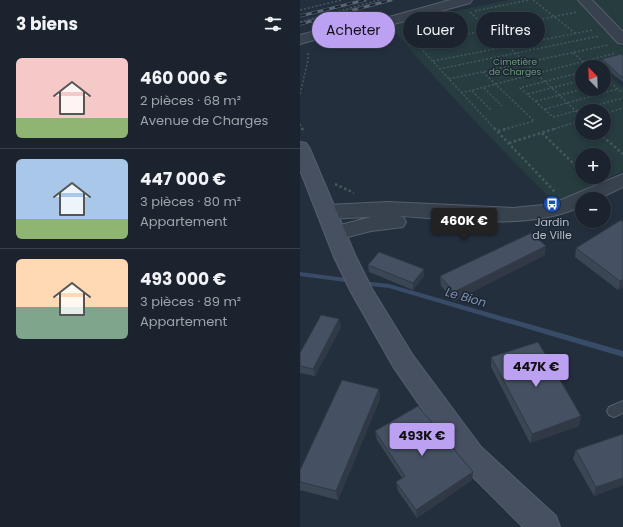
<!DOCTYPE html>
<html lang="fr">
<head>
<meta charset="utf-8">
<style>
	body { margin:0; font-family:Poppins,sans-serif; background:#282f3a; color:#f1f3f6; height:100vh; display:flex; flex-direction:column; font-size:15px; white-space:nowrap }
	* { box-sizing:border-box; margin:0 }
	p { font-size:13px; color:#a0a4aa }
	.icon { flex:none; width:22px; height:22px; fill:none; stroke:currentColor; stroke-width:2; stroke-linecap:round; stroke-linejoin:round }
	.map { position:relative; flex:1; overflow:hidden }
	.details { display:flex; flex-direction:column; background:#1b232e; width:300px }
	.details>* { flex:none }
	.top-card { position:absolute; left:12px; top:12px; width:251px; height:36px; display:flex; gap:8px }
	.needle { width:26px; rotate:337deg }
	.tools { position:absolute; left:275px; top:60px; display:grid; gap:8px }
	.tools a { display:grid; place-items:center; width:36px; height:36px; border-radius:50%; background:#1b232e; box-shadow:0 2px 6px #0003,0 0 0 1px #39404a; font-size:20px }
	.price { position:absolute; translate:-50% -34px; padding:0 9px; border-radius:4px; background:#bca0f2; color:#111; font-size:13px; line-height:26px; filter:drop-shadow(0 1px 2px #0008) }
	.price::after { content:''; position:absolute; left:50%; top:24px; width:12px; height:9px; margin-left:-6px; background:inherit; clip-path:polygon(0 0,100% 0,50% 100%) }
	.price.current { background:#222; color:#fff }
	ul { padding:0; list-style:none }
	li { display:flex; align-items:center; gap:12px; height:100px; padding:0 16px }
	li+li { border-top:1px solid #39404a }
	li span { display:grid; place-items:center; flex:none; width:112px; height:80px; border-radius:6px; color:#555 }
	li>.icon { margin-inline-start:auto }
	span .icon { width:48px; height:48px; fill:#fffc; stroke-width:1 }
	li b { font-size:17px }
	h2 { display:flex; justify-content:space-between; align-items:center; height:48px; padding:0 16px; font-size:17px }
	.tag { padding:0 14px; border-radius:18px; background:#1b232e; box-shadow:0 2px 6px #0003,0 0 0 1px #39404a; font-size:14px; line-height:36px }
	.tag.current { background:#bca0f2; color:#111 }
	main { display:flex; flex:1; min-height:0 }
	.map>svg:first-child { display:block }
	.green { fill:#263c3f; fill-rule:evenodd }
	.lines { fill:none; stroke-linecap:round; stroke-linejoin:round }
	.stream { fill:#394c67; fill-rule:evenodd }
	.service-casing { stroke:#565f6c; stroke-width:2 }
	.minor-casing { stroke:#565f6c; stroke-width:2 }
	.secondary-casing { stroke:#565f6c; stroke-width:2 }
	.path-far1 { stroke:#44595c; stroke-width:1.5; stroke-dasharray:2 2; stroke-linecap:butt }
	.path { stroke:#44595c; stroke-width:2.5; stroke-dasharray:2.5 2.5; stroke-linecap:butt }
	.service { fill:#38414e; fill-rule:evenodd }
	.minor { fill:#38414e; fill-rule:evenodd }
	.secondary { fill:#465061; fill-rule:evenodd }
	.rail-casing { stroke:#5a6575; stroke-width:3 }
	.rail { stroke:#1d2633; stroke-width:2; stroke-dasharray:6; stroke-linecap:butt }
	.wall { fill:#3b4654 }
	.shaded-wall { fill:#303945 }
	.building { fill:#455162; stroke:#303945 }
	.labels { text-anchor:middle; dominant-baseline:central; stroke-width:3; stroke-linejoin:round; paint-order:stroke }
	.far-park-label { font-size:9px; fill:#6b9a76; stroke:#1d2633 }
	.poi-label { font-size:11px; fill:#b4bcc9; stroke:#1d2633 }
	.water-label { font-size:12px; font-style:italic; fill:#7c92b1; stroke:#1d2633 }
</style>
</head>
<body>
<main>
<section class="details">
<h2>3 biens<svg class="icon" aria-label="filters" viewBox="0 0 24 24"><path d="M4 7h16M4 17h16"/><circle cx="9" cy="7" r="2"/><circle cx="15" cy="17" r="2"/></svg></h2>
<ul>
<li><span style="background:linear-gradient(#f6c9c9 75%,#8fb573 0)"><svg class="icon" aria-label="home" viewBox="0 0 24 24"><path d="M3 11l9-7 9 7M6 9v11h12V9"/></svg></span><div><b>460 000 €</b><p>2 pièces · 68 m²</p><p>Avenue de Charges</p></div></li>
<li><span style="background:linear-gradient(#a9c7e8 75%,#8fb573 0)"><svg class="icon" aria-label="home" viewBox="0 0 24 24"><path d="M3 11l9-7 9 7M6 9v11h12V9"/></svg></span><div><b>447 000 €</b><p>3 pièces · 80 m²</p><p>Appartement</p></div></li>
<li><span style="background:linear-gradient(#ffd9b3 60%,#7fa58c 0)"><svg class="icon" aria-label="home" viewBox="0 0 24 24"><path d="M3 11l9-7 9 7M6 9v11h12V9"/></svg></span><div><b>493 000 €</b><p>3 pièces · 89 m²</p><p>Appartement</p></div></li>
</ul>
</section>
<div class="map">
<svg width="323" height="527" viewBox="0 0 323 527">
	<rect width="100%" height="100%" fill="#242f3e"/>
	<path class="green" d="M209 0H278L323 48V57L294 64 297 67H282V89H304V72L323 87V171L255 203C197 146 142 87 89 25ZM282 111H304V133H282ZM282 155H304V177H282Z
		M292 0H323V30Z"/>
	<g class="lines">
		<path class="stream" d="M0 272 53 279 56 281 53 283 0 276Z
			M60 281H62L89 284 323 351V357L89 288 62 285H60L59 283Z"/>
		<g class="service-casing">
			<path id="service" d="M323 401V413L314 417 309 415 307 411 309 407Z"/>
		</g>
		<g class="minor-casing">
			<path id="minor" d="M150 0H172L170 3 54 35H31L0 44V35L30 27H53Z
				M278 0H292L323 32V44L318 43Z
				M323 174V187L298 199H282V206C229 231 157 219 99 216L103 217 106 222 103 227 71 231 36 240 29 238 26 233 29 228 71 217 90 216 27 219 20 217 17 212 20 207 27 205 88 202 213 208 243 205 261 200Z"/>
		</g>
		<g class="secondary-casing">
			<path id="secondary" d="M0 142 6 143 9 147 56 257 72 289 112 354 181 447 256 516 260 527H223L161 465 94 368 51 292 34 257 0 170Z"/>
		</g>
		<path class="path-far1" d="M233 0 275 33
			M0 10 42 0
			M175 11 229 0
			M170 12 206 47
			M0 22 79 0
			M104 30 195 129
			M117 44 277 12
			M209 47 282 117
			M273 53 290 67
			M133 61 293 30
			M139 69 299 36
			M183 72 234 121 205 129
			M282 72 220 88 253 117 323 98
			M304 78 323 93
			M149 79 308 45
			M184 88 202 106
			M172 91 191 110
			M161 93 316 53
			M0 94 8 60V52
			M228 94 282 80
			M236 101 284 89
			M245 109 318 89
			M304 114 323 108
			M0 124 2 129
			M254 129 282 120"/>
		<path class="path" d="M2 128 4 133
			M194 128 255 192
			M198 131 209 128
			M242 133 282 172
			M299 133 323 154
			M209 143 257 128
			M35 184 54 193"/>
		<use href="#service" class="service"/>
		<use href="#minor" class="minor"/>
		<use href="#secondary" class="secondary"/>
		<g class="rail-casing">
			<path id="rail" d="M0 16 65 0
				M0 24 91 0"/>
		</g>
		<use href="#rail" class="rail"/>
	</g>
	<path class="wall" d="M323 56V82L315 76 301 62 302 59Z
		M321 220 323 287 318 290 275 257 276 248Z
		M245 255 154 301 141 286 140 276Z
		M68 265 124 276 113 290 69 272Z
		M39 319 41 327 15 376 0 373V353Z
		M191 357 281 416 279 426 230 443 191 367Z
		M79 389 80 399 38 500 0 490V470Z
		M75 431 173 472 172 480 117 518 98 491 96 482 102 478 77 440Z
		M323 434V485L294 496 273 459 276 450Z"/>
	<path class="shaded-wall" d="M246 246 245 255 154 301V292Z
		M124 269V276L113 290V283Z
		M323 279V287L318 290 320 281Z
		M39 319 41 327 15 376 13 369Z
		M79 389 80 399 38 500 36 491Z
		M281 416 279 426 230 443 232 434Z
		M173 472 172 480 117 518 116 510Z
		M323 478V485L294 496 296 487Z"/>
	<path class="building" d="M321 54 323 56V78L316 72 302 59Z
		M321 220 323 222V279L320 281 276 248Z
		M231 233 246 246 154 292 140 276Z
		M79 252 124 269 113 283 68 265Z
		M21 315 39 319 13 369 0 366V353Z
		M238 342 281 416 232 434 191 357Z
		M42 380 79 389 36 491 0 482V470Z
		M118 406 173 472 116 510 96 482 105 476 75 431Z
		M323 434V478L296 487 276 450Z"/>
	<defs>
		<g id="bus-disc" transform="scale(0.9)"><circle r="9.5" fill="#1a4fb4" stroke="#1d2633"/><path d="M-5-6H5V4H4V6H2V4H-2V6H-4V4H-5ZM-3.5-4V0h7V-4ZM-3.5 1.2v1.5H-2V1.2ZM2 1.2v1.5H3.5V1.2Z" fill="#fff"/></g>
	</defs>
	<g fill-rule="evenodd">
		<use href="#bus-disc" x="252" y="204"/>
	</g>
	<g class="labels">
		<g class="far-park-label">
			<text x="215" y="62">Cimetière<tspan x="215" dy="10">de Charges</tspan></text>
		</g>
		<g class="poi-label">
			<text x="252" y="222">Jardin<tspan x="252" dy="13">de Ville</tspan></text>
		</g>
		<g class="water-label">
			<text transform="translate(166 297) rotate(16)">Le Bion</text>
		</g>
	</g>
</svg>
<div class="tools">
<a><svg class="needle" viewBox="-14 -14 28 28"><path d="M0-13l5 13h-10z" fill="#e53935"/><path d="M0 13l5-13h-10z" fill="#a0a4aa"/></svg></a>
<a><svg class="icon" aria-label="layers" viewBox="0 0 24 24"><path d="M12 4l9 5-9 5-9-5zM3 14l9 5 9-5"/></svg></a>
<a>+</a>
<a>−</a>
</div>
<b class="price current" style="left:164px;top:242px">460K €</b>
<b class="price" style="left:236px;top:388px">447K €</b>
<b class="price" style="left:122px;top:457px">493K €</b>
<div class="top-card">
<a class="tag current">Acheter</a>
<a class="tag">Louer</a>
<a class="tag">Filtres</a>
</div>
</div>
</main>
</body>
</html>
